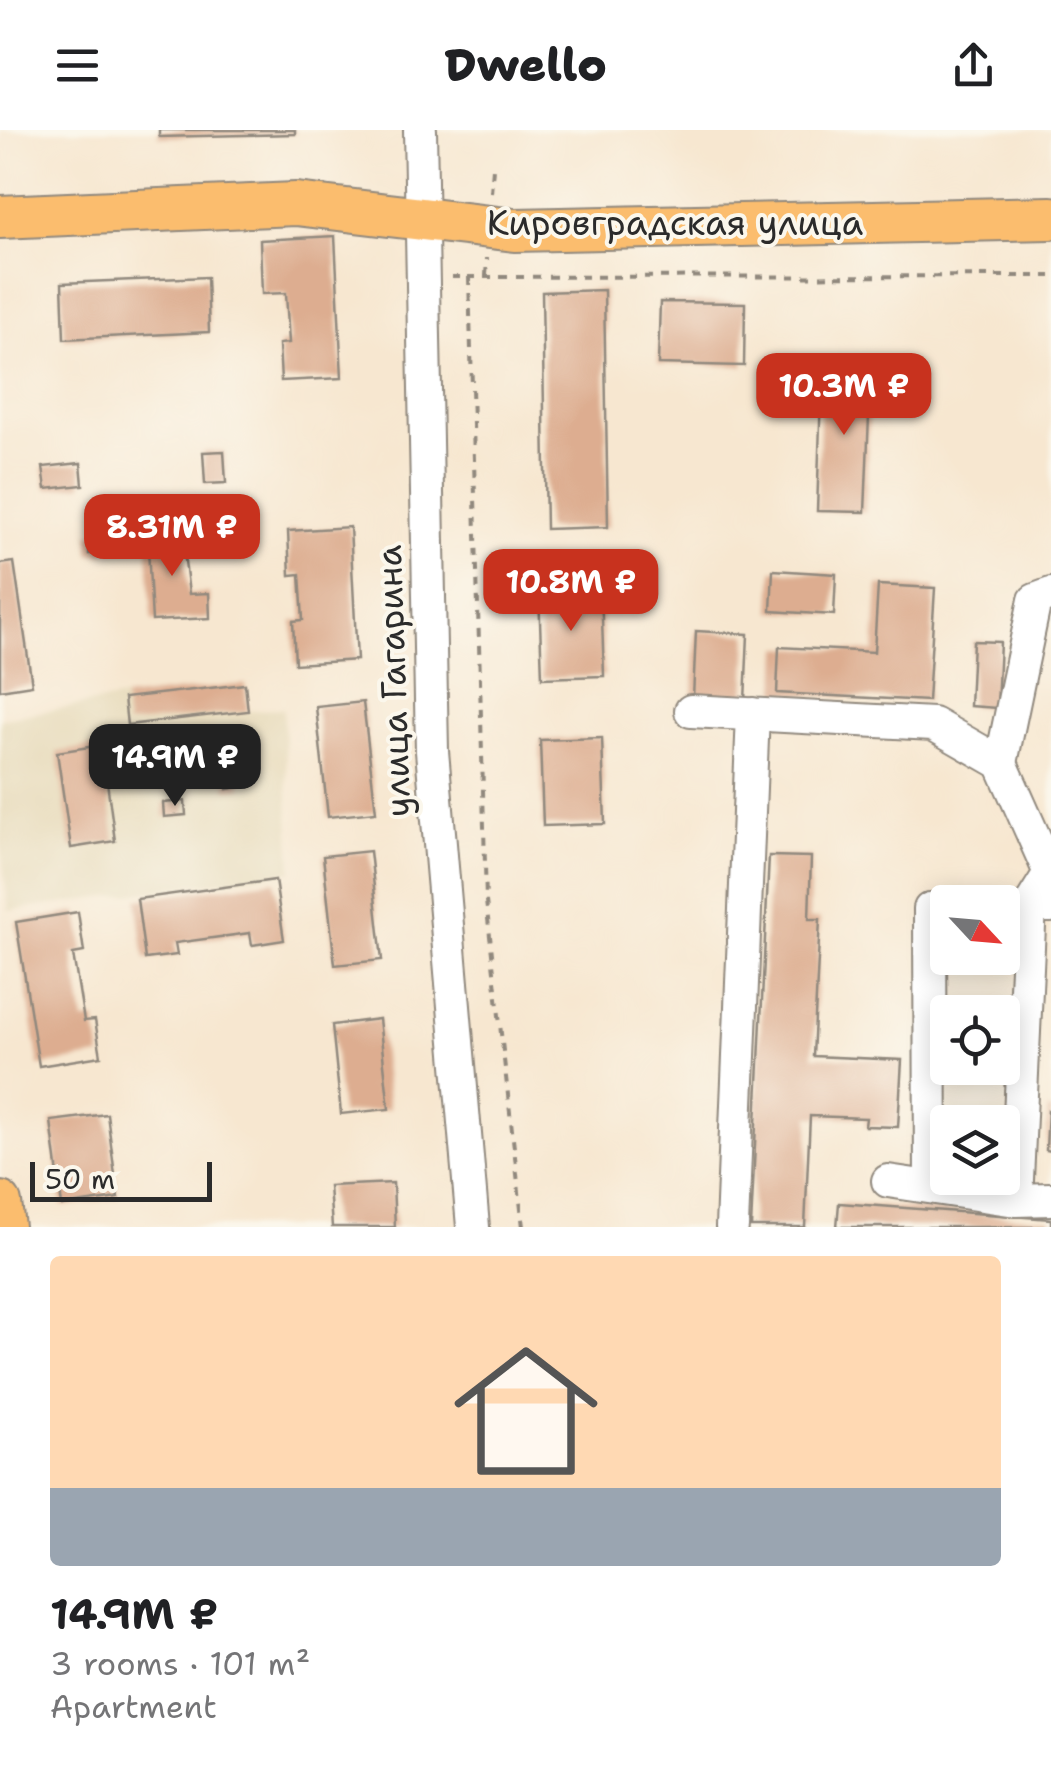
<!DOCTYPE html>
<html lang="en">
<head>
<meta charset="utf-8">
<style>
	body { margin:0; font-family:"Shantell Sans",sans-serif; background:#f2f2f2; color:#202124; height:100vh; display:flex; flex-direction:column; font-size:38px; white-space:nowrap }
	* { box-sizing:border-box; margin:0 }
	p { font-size:32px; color:#757577 }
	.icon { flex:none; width:55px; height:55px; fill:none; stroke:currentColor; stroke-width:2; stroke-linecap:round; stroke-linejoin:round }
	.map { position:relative; height:1097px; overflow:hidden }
	.drawer { display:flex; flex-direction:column; background:#fff; flex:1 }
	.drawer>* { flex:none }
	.needle { width:65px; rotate:116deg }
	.buttons { position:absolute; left:930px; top:755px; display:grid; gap:20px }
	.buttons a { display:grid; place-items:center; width:90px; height:90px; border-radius:10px; background:#fff; box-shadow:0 5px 25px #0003; font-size:50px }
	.scale { position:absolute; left:30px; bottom:25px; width:182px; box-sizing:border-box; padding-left:10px; border:5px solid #2b2b2b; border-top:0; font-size:28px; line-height:35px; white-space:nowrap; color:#2b2b2b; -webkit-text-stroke:8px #fbf7ec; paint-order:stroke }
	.price { position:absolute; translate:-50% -85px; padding:0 22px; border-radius:20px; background:#c8321e; color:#fff; font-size:32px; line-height:65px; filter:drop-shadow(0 2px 5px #0008) }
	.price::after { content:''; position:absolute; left:50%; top:60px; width:30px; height:22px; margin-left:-15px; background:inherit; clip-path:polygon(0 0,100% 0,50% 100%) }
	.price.selected { background:#222; color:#fff }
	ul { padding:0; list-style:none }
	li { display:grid; align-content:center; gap:20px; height:530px; padding:0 50px }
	li span { display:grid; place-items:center; height:310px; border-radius:10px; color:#555 }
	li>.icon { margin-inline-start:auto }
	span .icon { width:180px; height:180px; fill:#fffc; stroke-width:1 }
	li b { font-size:42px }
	header { display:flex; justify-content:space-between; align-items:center; height:130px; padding:0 50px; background:#fff; font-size:45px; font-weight:800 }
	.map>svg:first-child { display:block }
	.built { fill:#e7daba }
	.building { fill:#ddad90 }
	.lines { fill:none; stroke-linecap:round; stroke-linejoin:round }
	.minor-casing { stroke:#91897e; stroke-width:36 }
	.major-casing { stroke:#91897e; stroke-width:46 }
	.path { stroke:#91897e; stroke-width:4; stroke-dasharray:8 8; stroke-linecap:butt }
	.minor { stroke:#fff; stroke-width:32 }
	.major { stroke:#fbbd6e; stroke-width:42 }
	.labels { text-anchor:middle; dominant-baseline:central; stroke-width:8; stroke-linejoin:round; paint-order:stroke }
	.street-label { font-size:35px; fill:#2b2b2b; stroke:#fbf7ec }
</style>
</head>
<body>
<header><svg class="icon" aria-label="menu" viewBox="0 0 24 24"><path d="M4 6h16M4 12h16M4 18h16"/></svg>Dwello<svg class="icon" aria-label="share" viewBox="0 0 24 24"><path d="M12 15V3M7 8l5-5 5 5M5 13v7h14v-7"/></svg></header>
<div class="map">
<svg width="1051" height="1097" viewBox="0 0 1051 1097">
	<rect width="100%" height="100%" fill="#fbf7ec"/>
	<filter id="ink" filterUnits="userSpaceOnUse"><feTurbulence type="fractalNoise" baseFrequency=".01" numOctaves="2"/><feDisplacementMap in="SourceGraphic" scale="20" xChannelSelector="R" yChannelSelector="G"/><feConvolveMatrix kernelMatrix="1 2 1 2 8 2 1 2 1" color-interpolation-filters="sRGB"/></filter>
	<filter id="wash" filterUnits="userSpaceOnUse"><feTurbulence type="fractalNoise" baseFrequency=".0048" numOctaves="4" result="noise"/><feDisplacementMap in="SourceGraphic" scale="40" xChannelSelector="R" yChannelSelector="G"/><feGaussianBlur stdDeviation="2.25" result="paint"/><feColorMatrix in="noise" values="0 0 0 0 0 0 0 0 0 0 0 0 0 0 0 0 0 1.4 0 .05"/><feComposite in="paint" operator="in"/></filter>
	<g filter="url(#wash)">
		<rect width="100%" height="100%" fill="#f7e7d0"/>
		<path class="built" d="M124 568 127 594 283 578 292 741 9 781 0 707V589Z"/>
		<g id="blocks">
			<path class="building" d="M159 0H295V4L159 7Z
				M335 106 342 248 281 251 279 214 289 213 286 163 262 164 260 110Z
				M207 147 209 202 64 209 62 153Z
				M604 160 608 397 546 399 542 162Z
				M660 172 745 173 744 236 658 234Z
				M822 235 871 237 865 382 817 381Z
				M224 321 226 353 205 354 203 322Z
				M81 333 83 355 46 359 43 337Z
				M350 397 357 530 295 534 293 491 303 490 300 444 290 445 288 401Z
				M181 398 189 464 209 463 210 488 152 491 147 400Z
				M89 404H106L105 424H89Z
				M14 432 32 555 0 560V434Z
				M773 440 836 444 834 485 771 481Z
				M878 455 935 458 928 571 777 563 779 517 874 522Z
				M601 461 604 546 542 548 539 462Z
				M696 501 748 504 745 571 693 568Z
				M973 511 1000 512 997 578 970 576Z
				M245 554 248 581 127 595 124 568Z
				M363 572 376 682 328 687 316 577Z
				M602 608 605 694 543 696 540 610Z
				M102 615 115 711 71 718 57 622Z
				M239 633 241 657 227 659 224 635Z
				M185 671 186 685 164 687 163 673Z
				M370 721 382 830 335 835 323 726Z
				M769 726 811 727 809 789H820L813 926 902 930 898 997 865 996 866 988 810 986 805 1097H751Z
				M275 750 284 810 252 815 250 803 175 813 177 825 145 829 137 769Z
				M78 782 84 822 73 824 84 891 95 890 101 926 39 936 16 792Z
				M379 889 389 979 341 984 332 895Z
				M1048 980H1051V1021L1046 1020Z
				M107 984 118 1068 62 1076 51 991Z
				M393 1053 395 1097H332L329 1056Z
				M839 1073 1051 1089V1097H837Z"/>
		</g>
	</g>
	<g filter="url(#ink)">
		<use href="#blocks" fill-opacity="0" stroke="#91897e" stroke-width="2.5"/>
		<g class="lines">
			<g class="minor-casing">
				<path id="minor" d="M420 0 432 621 473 1097
					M691 581 933 594 1001 633 1050 743 1030 775 1051 776
					M1001 633 1035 470 1051 464
					M888 1051 1016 1070 1051 1069
					M931 1055 930 779H948
					M1016 1070 1030 775
					M732 1097 753 584"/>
			</g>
			<g class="major-casing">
				<path id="major" d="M0 87 296 74 515 100 1051 88
					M0 1073 3 1097"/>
			</g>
			<path class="path" d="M491 63 493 38
				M486 146 487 128
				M452 147 1051 146
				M469 147 486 771 523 1097"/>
			<use href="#minor" class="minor"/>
			<use href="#major" class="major"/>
		</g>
	</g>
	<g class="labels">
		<g class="street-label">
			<text x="675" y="92">Кировградская улица</text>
			<text transform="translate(393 551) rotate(-92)">улица Гагарина</text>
		</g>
	</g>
</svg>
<div class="buttons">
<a><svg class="needle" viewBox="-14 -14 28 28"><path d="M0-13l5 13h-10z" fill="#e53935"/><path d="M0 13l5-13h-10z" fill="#757577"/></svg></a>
<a><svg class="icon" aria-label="locate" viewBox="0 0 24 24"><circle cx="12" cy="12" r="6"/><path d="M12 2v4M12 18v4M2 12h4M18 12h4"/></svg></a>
<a><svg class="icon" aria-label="layers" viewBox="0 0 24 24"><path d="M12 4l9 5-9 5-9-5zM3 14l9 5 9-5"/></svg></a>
</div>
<div class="scale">50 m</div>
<b class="price" style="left:844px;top:308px">10.3M ₽</b>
<b class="price" style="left:172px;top:449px">8.31M ₽</b>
<b class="price" style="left:571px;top:504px">10.8M ₽</b>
<b class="price selected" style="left:175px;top:679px">14.9M ₽</b>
</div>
<section class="drawer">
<ul>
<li><span style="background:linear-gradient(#ffd9b3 75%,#9aa5b1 0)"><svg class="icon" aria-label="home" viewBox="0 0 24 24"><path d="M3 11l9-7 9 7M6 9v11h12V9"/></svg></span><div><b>14.9M ₽</b><p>3 rooms · 101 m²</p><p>Apartment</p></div></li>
</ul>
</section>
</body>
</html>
